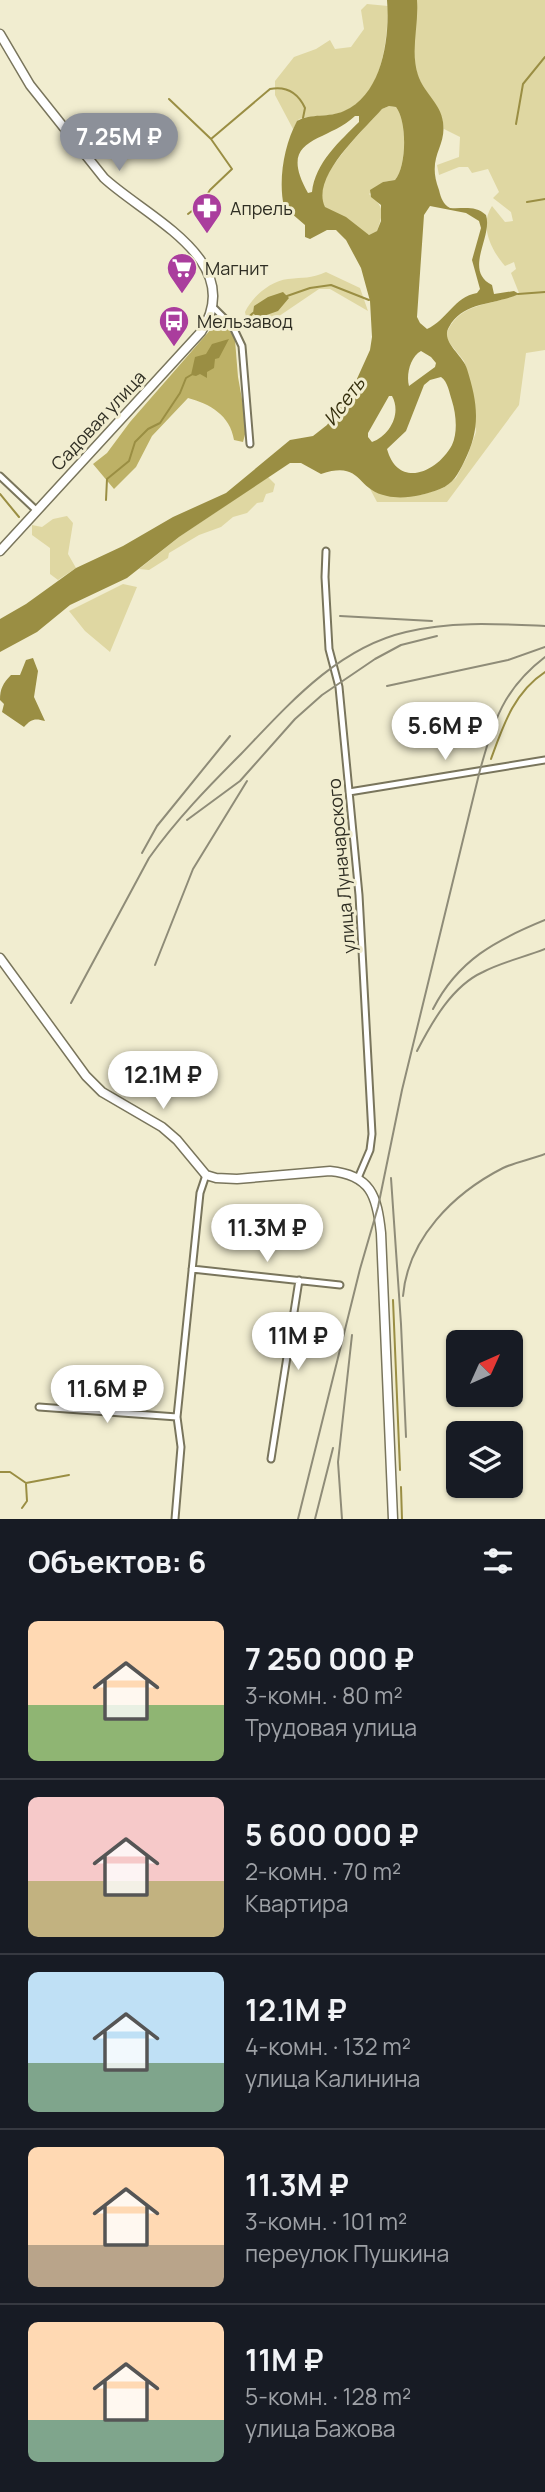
<!DOCTYPE html>
<html lang="ru">
<head>
<meta charset="utf-8">
<style>
	body { margin:0; font-family:Manrope,sans-serif; background:#242831; color:#f1f3f6; height:100vh; display:flex; flex-direction:column; font-size:26px; white-space:nowrap }
	* { box-sizing:border-box; margin:0 }
	p { font-size:23px; color:#9ea1a6 }
	.icon { flex:none; width:38px; height:38px; fill:none; stroke:currentColor; stroke-width:2; stroke-linecap:round; stroke-linejoin:round }
	.map { position:relative; height:1519px; overflow:hidden }
	.drawer { display:flex; flex-direction:column; background:#171b24; flex:1 }
	.drawer>* { flex:none }
	.needle { width:46px; rotate:45deg }
	.fabs { position:absolute; left:446px; top:1330px; display:grid; gap:14px }
	.fabs a { display:grid; place-items:center; width:77px; height:77px; border-radius:10px; background:#171b24; box-shadow:0 2px 5px #0004; font-size:35px }
	.price { position:absolute; translate:-50% -60px; padding:0 16px; border-radius:24px; background:#fff; color:#222; font-size:23px; line-height:46px; filter:drop-shadow(0 2px 4px #0008) }
	.price::after { content:''; position:absolute; left:50%; top:42px; width:21px; height:16px; margin-left:-10px; background:inherit; clip-path:polygon(0 0,100% 0,50% 100%) }
	.price.active { background:#8c9099; color:#fff }
	ul { padding:0; list-style:none }
	li { display:flex; align-items:center; gap:21px; height:175px; padding:0 28px }
	li+li { border-top:2px solid #363941 }
	li span { display:grid; place-items:center; flex:none; width:196px; height:140px; border-radius:10px; color:#555 }
	li>.icon { margin-inline-start:auto }
	span .icon { width:84px; height:84px; fill:#fffc; stroke-width:1 }
	li b { font-size:30px }
	h2 { display:flex; justify-content:space-between; align-items:center; height:84px; padding:0 28px; font-size:30px }
	.map>svg:first-child { display:block }
	.green { fill:#dfd7a2 }
	.forest { fill:#bdb166 }
	.water { fill:#9a8e43; fill-rule:evenodd }
	.lines { fill:none; stroke-linecap:round; stroke-linejoin:round }
	.stream { stroke:#9a8e43; stroke-width:2 }
	.minor-casing { stroke:#79755c; stroke-width:9 }
	.secondary-casing { stroke:#79755c; stroke-width:11 }
	.minor { stroke:#fff; stroke-width:5 }
	.secondary { stroke:#fff; stroke-width:8 }
	.rail { stroke:#8f8c78; stroke-width:2 }
	.labels { text-anchor:middle; dominant-baseline:central; stroke-width:6; stroke-linejoin:round; paint-order:stroke }
	.poi-label { font-size:18px; fill:#2f2e23; stroke:#f1edd0; text-anchor:start }
	.street-label { font-size:18px; fill:#2f2e23; stroke:#f1edd0 }
	.water-label { font-size:19px; font-style:italic; fill:#36300e; stroke:#f1edd0 }
</style>
</head>
<body>
<div class="map">
<svg width="545" height="1519" viewBox="0 0 545 1519">
	<rect width="100%" height="100%" fill="#f1edd0"/>
	<path class="green" d="M417 0H545V350L526 353 519 405 447 502H377L369 487 378 493 421 495 443 488 456 478 467 457 476 432 470 382 464 361 448 341 446 335C459 300 492 307 519 293L511 273 516 269 514 262 505 266C491 250 479 225 492 206L505 222 513 221 511 212 493 198 499 192 488 169 472 173 468 167H459L439 175 437 165 459 157 460 137 444 129C442 106 424 94 417 73 410 50 418 24 417 0Z
		M367 4 388 6C387 43 383 96 343 112 329 117 313 115 299 119L293 129 275 95V81L294 57 316 49 330 40 335 49 351 47 364 29 361 10Z
		M389 106 396 107C407 121 407 166 395 180L383 182 369 194C384 207 384 211 377 231L369 235C359 229 328 214 323 205 310 180 367 126 382 109Z
		M326 272 360 288 368 311 330 289H319L260 329 248 326 245 312C252 297 270 281 288 279 304 277 310 279 326 272Z
		M268 477 275 484 273 492 266 494 263 502 257 503 247 513 233 517 221 527 199 535 169 553 168 558 149 570 139 569 179 537Z
		M67 516 73 523 68 554 76 568 58 580 50 574V548L32 535V525L42 527 53 519Z
		M123 584 137 587 110 652 85 631 69 611Z"/>
	<path class="forest" d="M224 320 235 340 238 377 247 427 243 442 234 440C230 415 210 404 188 398L152 436 136 467 114 489 93 464 107 453 130 422 218 321Z"/>
	<path class="water" d="M387 0H417C419 25 410 51 418 75 424 93 441 104 443 122 447 148 426 156 439 190 441 198 443 204 450 208 464 209 475 205 486 215 493 237 463 270 492 285L494 294 514 291 519 294C495 305 463 301 449 327 440 342 463 355 467 369 478 404 481 428 464 462 458 474 453 484 440 489 424 495 404 500 387 496 355 490 363 460 321 474L301 463H290L179 537 127 578 70 605 37 632 0 652V619L26 604 76 568 123 546 173 517 226 493 290 440 313 436 327 425 356 381 370 350 372 337 370 301 361 268 346 240 336 230H327L310 239 305 237V225L284 207C278 180 284 145 297 121 311 113 329 118 344 111 383 94 390 36 387 0ZM389 106 396 107C407 121 407 166 395 180L383 182 370 190 371 197 381 205V221L377 231 369 235 346 217 325 207C310 177 364 130 382 109ZM355 116H359V122C340 141 315 163 312 192L308 193C276 136 325 144 355 116ZM430 206 466 213 479 221 481 228 472 260 480 289 477 293C454 297 447 320 427 329L420 323 417 317 424 215ZM421 351 431 357 436 363 435 367 409 386C406 375 410 357 421 351ZM441 377C448 382 449 392 452 401 456 414 458 432 452 445 437 473 398 489 387 449L406 431 424 385 430 380ZM389 396H392C402 414 389 436 372 442L368 437V433Z
		M283 292 289 298 278 311 258 318 253 313 254 306 268 297Z
		M229 339 219 358 215 359 214 368 207 372V378L200 374 196 376 191 375 195 357 206 354 212 344Z
		M33 658 38 671 34 697 45 721C35 718 31 719 24 727L2 712 4 704 0 700C0 689 3 683 11 675H20L26 660Z"/>
	<g class="lines">
		<path class="stream" d="M169 99 211 139
			M516 124 523 84 545 57
			M527 202 545 199
			M188 214 202 203 210 190 232 169 211 139 270 89C286 86 298 93 305 108L303 118
			M518 294 545 292
			M287 296 310 288 331 285 369 300
			M241 324 253 313
			M0 494 19 517
			M106 500 107 479 129 461 135 442 148 429 160 423 180 393 186 378 191 375
			M491 759C503 726 514 692 545 672
			M393 1300 400 1470
			M0 1472H10L26 1483 69 1475
			M401 1487 402 1519
			M22 1508 27 1501 26 1484"/>
		<g class="minor-casing">
			<path id="minor" d="M213 307 233 327 242 346 250 444
				M0 476 36 510
				M326 551 325 577 329 649 339 687 359 895 372 1134 370 1150 358 1178
				M349 792 545 760
				M192 1269 340 1285
				M39 1407 177 1417
				M271 1459 299 1280
				M175 1519 181 1447 177 1417 200 1193 206 1175"/>
		</g>
		<g class="secondary-casing">
			<path id="secondary" d="M0 34 30 85 104 178C146 217 248 261 201 332L0 551
				M0 958 86 1076 102 1092 162 1127 177 1140 206 1175 216 1178 237 1179 330 1171C371 1175 377 1196 381 1233L393 1519"/>
		</g>
		<use href="#minor" class="minor"/>
		<use href="#secondary" class="secondary"/>
		<path class="rail" d="M340 616 432 621
			M387 686 508 660 545 647
			M187 820 240 781 295 719 322 695 375 659 401 645 437 636
			M142 853 157 826 230 736
			M155 965 193 869 247 781
			M71 1003 149 858C176 820 208 787 241 754 288 705 337 648 406 632 451 621 499 624 545 626
			M433 1009C458 960 496 940 545 920
			M417 1051C432 1022 452 986 483 972 502 962 525 957 545 949
			M391 1178 401 1324 406 1437
			M403 1296C408 1238 454 1193 503 1168 516 1162 532 1159 545 1154
			M298 1519 360 1269 378 1207 402 1090 480 770C494 721 503 689 545 657
			M315 1519 333 1448
			M342 1519 338 1462 352 1335"/>
	</g>
	<defs>
		<g id="pharmacy-pin" transform="scale(1.575)"><path d="M0 17L-7.5 6A9.5 9.5 0 1 1 7.5 6Z" fill="#aa3d9d" stroke="#f1edd0"/><path d="M-2-6h4v4h4v4h-4v4h-4v-4h-4v-4h4Z" fill="#fff"/></g>
		<g id="supermarket-pin" transform="scale(1.575)"><path d="M0 17L-7.5 6A9.5 9.5 0 1 1 7.5 6Z" fill="#aa3d9d" stroke="#f1edd0"/><path d="M-6-5.5h2.5l.6 2H6L4.5 2H-2.5L-4.4-4H-6ZM-1.5 3.2a1.3 1.3 0 1 0 .1 0ZM3 3.2a1.3 1.3 0 1 0 .1 0Z" fill="#fff"/></g>
		<g id="bus-pin" transform="scale(1.575)"><path d="M0 17L-7.5 6A9.5 9.5 0 1 1 7.5 6Z" fill="#aa3d9d" stroke="#f1edd0"/><path d="M-5-6H5V4H4V6H2V4H-2V6H-4V4H-5ZM-3.5-4V0h7V-4ZM-3.5 1.2v1.5H-2V1.2ZM2 1.2v1.5H3.5V1.2Z" fill="#fff"/></g>
	</defs>
	<g fill-rule="evenodd">
		<use href="#pharmacy-pin" x="207" y="208"/>
		<use href="#supermarket-pin" x="182" y="268"/>
		<use href="#bus-pin" x="174" y="321"/>
	</g>
	<g class="labels">
		<g class="poi-label">
			<text x="230" y="208">Апрель</text>
			<text x="205" y="268">Магнит</text>
			<text x="197" y="321">Мельзавод</text>
		</g>
		<g class="street-label">
			<text transform="translate(98 420) rotate(-47)">Садовая улица</text>
			<text transform="translate(341 866) rotate(-95)">улица Луначарского</text>
		</g>
		<g class="water-label">
			<text transform="translate(344 401) rotate(-53)">Исеть</text>
		</g>
	</g>
</svg>
<div class="fabs">
<a><svg class="needle" viewBox="-14 -14 28 28"><path d="M0-13l5 13h-10z" fill="#e53935"/><path d="M0 13l5-13h-10z" fill="#9ea1a6"/></svg></a>
<a><svg class="icon" aria-label="layers" viewBox="0 0 24 24"><path d="M12 4l9 5-9 5-9-5zM3 14l9 5 9-5"/></svg></a>
</div>
<b class="price active" style="left:119px;top:173px">7.25M ₽</b>
<b class="price" style="left:445px;top:762px">5.6M ₽</b>
<b class="price" style="left:163px;top:1111px">12.1M ₽</b>
<b class="price" style="left:267px;top:1264px">11.3M ₽</b>
<b class="price" style="left:298px;top:1372px">11M ₽</b>
<b class="price" style="left:107px;top:1425px">11.6M ₽</b>
</div>
<section class="drawer">
<h2>Объектов: 6<svg class="icon" aria-label="filters" viewBox="0 0 24 24"><path d="M4 7h16M4 17h16"/><circle cx="9" cy="7" r="2"/><circle cx="15" cy="17" r="2"/></svg></h2>
<ul>
<li><span style="background:linear-gradient(#ffd9b3 60%,#8fb573 0)"><svg class="icon" aria-label="home" viewBox="0 0 24 24"><path d="M3 11l9-7 9 7M6 9v11h12V9"/></svg></span><div><b>7 250 000 ₽</b><p>3-комн. · 80 m²</p><p>Трудовая улица</p></div></li>
<li><span style="background:linear-gradient(#f6c9c9 60%,#c2b280 0)"><svg class="icon" aria-label="home" viewBox="0 0 24 24"><path d="M3 11l9-7 9 7M6 9v11h12V9"/></svg></span><div><b>5 600 000 ₽</b><p>2-комн. · 70 m²</p><p>Квартира</p></div></li>
<li><span style="background:linear-gradient(#bfe0f5 65%,#7fa58c 0)"><svg class="icon" aria-label="home" viewBox="0 0 24 24"><path d="M3 11l9-7 9 7M6 9v11h12V9"/></svg></span><div><b>12.1M ₽</b><p>4-комн. · 132 m²</p><p>улица Калинина</p></div></li>
<li><span style="background:linear-gradient(#ffd9b3 70%,#b9a48a 0)"><svg class="icon" aria-label="home" viewBox="0 0 24 24"><path d="M3 11l9-7 9 7M6 9v11h12V9"/></svg></span><div><b>11.3M ₽</b><p>3-комн. · 101 m²</p><p>переулок Пушкина</p></div></li>
<li><span style="background:linear-gradient(#ffd9b3 70%,#7fa58c 0)"><svg class="icon" aria-label="home" viewBox="0 0 24 24"><path d="M3 11l9-7 9 7M6 9v11h12V9"/></svg></span><div><b>11M ₽</b><p>5-комн. · 128 m²</p><p>улица Бажова</p></div></li>
</ul>
</section>
</body>
</html>
